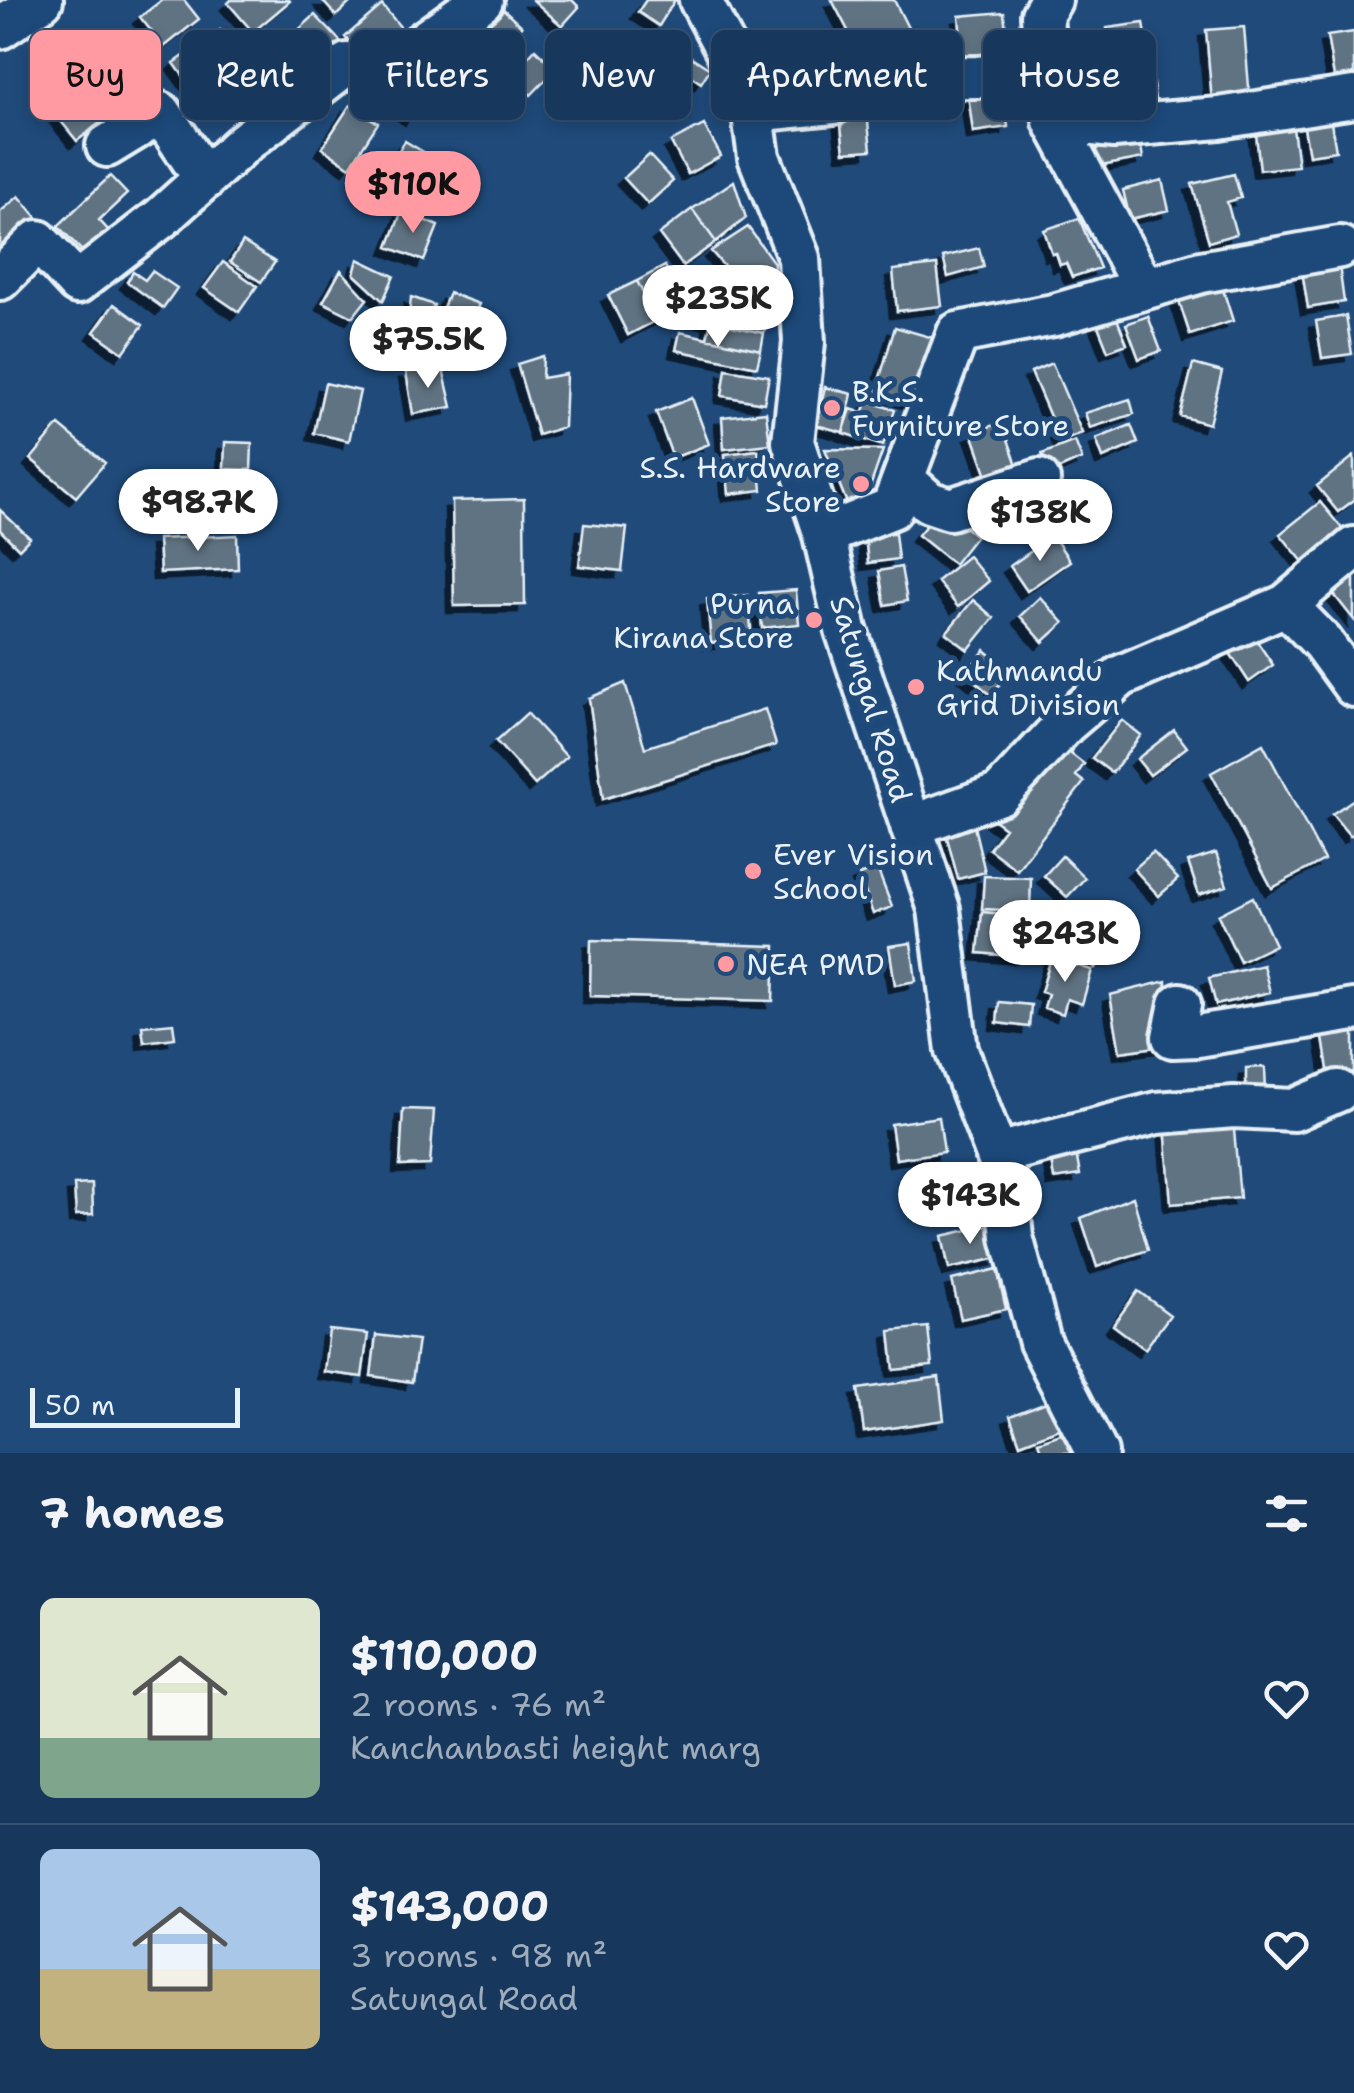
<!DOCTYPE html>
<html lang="en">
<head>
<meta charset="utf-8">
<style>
	body { margin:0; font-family:"Shantell Sans",sans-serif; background:#203f62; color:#f1f3f6; height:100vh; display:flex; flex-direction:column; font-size:38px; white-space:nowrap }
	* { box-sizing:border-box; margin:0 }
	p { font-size:32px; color:#9eacbb }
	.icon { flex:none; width:55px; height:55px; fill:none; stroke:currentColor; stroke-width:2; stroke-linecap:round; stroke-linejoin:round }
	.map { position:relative; height:1453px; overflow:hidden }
	.details { display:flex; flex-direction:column; background:#17385c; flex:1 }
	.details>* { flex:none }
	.banner { position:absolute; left:30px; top:30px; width:1295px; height:90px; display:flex; gap:20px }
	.scale { position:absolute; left:30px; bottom:25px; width:210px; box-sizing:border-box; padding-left:10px; border:5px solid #e8f1f8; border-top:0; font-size:28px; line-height:35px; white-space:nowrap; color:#e8f1f8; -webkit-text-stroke:8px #1f4a7a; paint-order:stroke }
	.price { position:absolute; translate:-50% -85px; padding:0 22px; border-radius:35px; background:#fff; color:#222; font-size:32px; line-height:65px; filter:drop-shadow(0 2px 5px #0008) }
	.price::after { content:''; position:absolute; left:50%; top:60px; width:30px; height:22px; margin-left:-15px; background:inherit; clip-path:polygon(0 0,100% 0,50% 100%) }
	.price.selected { background:#ff9aa2; color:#111 }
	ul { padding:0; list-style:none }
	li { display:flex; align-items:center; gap:30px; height:250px; padding:0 40px }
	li+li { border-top:2px solid #365272 }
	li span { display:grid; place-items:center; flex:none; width:280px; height:200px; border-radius:15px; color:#555 }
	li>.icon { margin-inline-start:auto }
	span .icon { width:120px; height:120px; fill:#fffc; stroke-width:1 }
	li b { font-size:42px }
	h2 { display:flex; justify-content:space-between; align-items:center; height:120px; padding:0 40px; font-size:42px }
	.chip { padding:0 35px; border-radius:15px; background:#17385c; box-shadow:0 5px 15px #0003,0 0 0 2px #365272; font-size:35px; line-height:90px }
	.chip.selected { background:#ff9aa2; color:#111 }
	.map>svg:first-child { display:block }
	.building { fill:#617382; stroke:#e8f1f8; stroke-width:2.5; filter:url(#shadow) }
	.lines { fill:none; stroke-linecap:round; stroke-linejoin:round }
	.minor-casing { stroke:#e8f1f8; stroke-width:48 }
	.minor { stroke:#1f4a7a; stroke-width:40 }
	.poi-dot { fill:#ff9aa2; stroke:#1f4a7a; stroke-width:4 }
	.labels { text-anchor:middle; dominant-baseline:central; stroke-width:10; stroke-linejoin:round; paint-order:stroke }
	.poi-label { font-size:30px; fill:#e8f1f8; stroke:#1f4a7a; text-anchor:start }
	.street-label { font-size:30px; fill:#e8f1f8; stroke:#1f4a7a }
</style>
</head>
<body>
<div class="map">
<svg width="1354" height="1453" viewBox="0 0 1354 1453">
	<defs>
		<filter id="shadow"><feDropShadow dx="-7" dy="7" stdDeviation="0" flood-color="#0009"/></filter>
	</defs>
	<rect width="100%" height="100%" fill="#1f4a7a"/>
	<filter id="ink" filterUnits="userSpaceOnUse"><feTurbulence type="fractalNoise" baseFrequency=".01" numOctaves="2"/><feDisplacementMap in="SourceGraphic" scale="20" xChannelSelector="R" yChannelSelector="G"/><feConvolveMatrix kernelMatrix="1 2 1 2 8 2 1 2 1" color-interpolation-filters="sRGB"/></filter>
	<g filter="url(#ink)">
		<path class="building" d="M162 0H184L199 19 164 47 140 17Z
			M231 0H289L290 1 253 32 228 3Z
			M322 0H353L336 16Z
			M533 0H572L579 7 562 26Z
			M646 0H675L659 26 638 12Z
			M832 0H894L912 36 864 61Z
			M382 5 402 29 366 61 345 37Z
			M500 6 522 26 509 41 487 20Z
			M1004 12 1009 58 963 63 959 16Z
			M315 15 341 42 321 62 295 33Z
			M1144 23 1149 54 1112 59 1107 28Z
			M1244 27 1250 99 1212 102 1206 30Z
			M220 30 241 58 195 92 174 63Z
			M1354 32V74L1334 77 1327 36Z
			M535 49 556 69 531 95 511 76Z
			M685 53 710 69 701 83 676 66Z
			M1150 61 1156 108 1111 115 1104 68Z
			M408 65 435 84 412 118 384 99Z
			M616 74 640 89 630 104 607 90Z
			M1003 83 1008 127 973 132 967 87Z
			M89 88 110 115 77 141 56 115Z
			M350 105 378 123 350 167 322 148Z
			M867 113 871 150 844 152 840 116Z
			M1330 117 1336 151 1309 155 1303 122Z
			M1292 120 1298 166 1260 170 1255 125Z
			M704 125 721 156 688 174 671 142Z
			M1138 130 1143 158 1091 168 1086 139Z
			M405 141 425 153 404 187 384 174Z
			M649 155 673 181 648 204 624 178Z
			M1234 174 1241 198 1227 202 1236 234 1209 242 1192 184Z
			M110 176 127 194 99 220 110 232 86 255 58 226Z
			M1162 180 1169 210 1130 219 1123 190Z
			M734 181 746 218 716 242 692 209Z
			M19 196 41 222 0 257V212Z
			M692 209 716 242 683 266 659 234Z
			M402 211 438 226 424 261 388 247Z
			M1079 218 1100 268 1072 277 1066 263 1060 265 1056 253 1052 254 1044 230Z
			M748 227 774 263 770 307 740 300V285L711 251Z
			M243 242 275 262 261 282 230 262Z
			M979 248 984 267 948 277 943 257Z
			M358 259 394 276 383 301 354 274Z
			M223 262 257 286 239 312 204 288Z
			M937 265 942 306 897 311 893 270Z
			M1339 265 1344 302 1308 308 1302 271Z
			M665 266 685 306 657 320 637 281Z
			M341 270 367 299 353 317 323 302Z
			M152 271 177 288 163 308 127 282 133 272 145 280Z
			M637 281 657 320 628 335 608 295Z
			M1221 283 1233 321 1190 335 1178 298Z
			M704 292 770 307 764 333 699 319Z
			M449 293 479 304 466 336 436 325Z
			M411 297 434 305 420 343 408 328Z
			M114 304 143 325 123 353 94 332Z
			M1112 306 1127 344 1108 351 1093 313Z
			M1148 316 1161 351 1139 359 1126 324Z
			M1346 316 1352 354 1322 358 1316 321Z
			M711 321 764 333 761 350 707 338Z
			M895 327 937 339 919 404 876 391Z
			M680 332 761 350 757 367 676 350Z
			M543 356 542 378 566 374 564 427 538 435 517 364Z
			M1052 363 1082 433 1061 442 1031 372Z
			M1193 364 1222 372 1209 424 1180 416Z
			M443 369 452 407 413 414 406 372Z
			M726 369 769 376 764 403 722 396Z
			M325 383 360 391 349 441 314 433Z
			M825 387 852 394 843 432 816 425Z
			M692 398 709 444 673 458 656 412Z
			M1130 399 1134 414 1090 428 1085 413Z
			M868 401 895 410 883 446 843 433 851 409 863 413Z
			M766 412 770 444 724 449 722 417Z
			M1002 422 1019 471 989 481 972 433Z
			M59 425 105 463 76 497 31 459Z
			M1131 425 1138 443 1103 458 1096 439Z
			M1075 441 1082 459 1050 473 1042 454Z
			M225 442 252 443 251 470 224 469Z
			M825 449 883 450 867 496 849 508Z
			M758 450 762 490 729 494 725 454Z
			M1354 456V500L1338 512 1317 486Z
			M524 499 525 605 454 606 452 501Z
			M1320 502 1344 531 1305 564 1280 534Z
			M941 507 976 536 954 564 918 535Z
			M0 510 30 538 19 549 0 530Z
			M584 524 627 528 622 571 579 566Z
			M895 533 898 559 868 563 865 536Z
			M237 535 238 569 160 573 158 539Z
			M1053 536 1070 561 1027 591 1010 566Z
			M968 556 989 581 958 607 937 581Z
			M901 567 907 601 885 605 879 571Z
			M1354 574V620L1332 592Z
			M796 590 799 624 762 628 759 593Z
			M748 595 752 639 711 643 707 599Z
			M1040 597 1064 623 1043 642 1020 616Z
			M973 600 994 618 968 650 946 633Z
			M1254 637 1273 665 1249 682 1230 653Z
			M985 650 1010 671 991 695 965 673Z
			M625 683 645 748 765 709 776 745 603 799 589 698Z
			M527 713 567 757 535 785 496 741Z
			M1122 720 1141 735 1112 773 1092 758Z
			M1174 730 1187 747 1150 775 1137 759Z
			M1057 743 1084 764 1076 776 1084 782 1017 870 989 849 1005 828 990 817Z
			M1263 744 1324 860 1272 888 1211 773Z
			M1354 799V834L1350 836 1332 814Z
			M972 818 985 872 958 879 944 826Z
			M1153 852 1178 879 1159 896 1134 869Z
			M1216 853 1227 886 1199 895 1188 862Z
			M1062 856 1085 878 1067 897 1044 876Z
			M877 868 892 907 873 914 859 875Z
			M984 876 1031 878 1030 911 982 909Z
			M1253 897 1275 945 1240 962 1218 915Z
			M1088 906 1121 945 1095 968 1061 930Z
			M982 912 1027 916 1023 957 978 953Z
			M591 940 775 946 773 1001 590 996Z
			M911 943 916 981 895 985 889 946Z
			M1051 958 1092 970 1082 1004 1067 999 1063 1014 1044 1008 1048 994 1041 992Z
			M1263 965 1270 992 1216 1005 1209 978Z
			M1166 981 1164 1046 1120 1052 1110 995Z
			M999 1002 1031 1005 1029 1027 997 1023Z
			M173 1023 175 1038 144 1042 142 1026Z
			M1354 1026V1072L1329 1076 1322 1031Z
			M1265 1067 1266 1093 1246 1094V1068Z
			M403 1109 434 1110 430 1165 400 1166Z
			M939 1117 944 1152 896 1159 891 1124Z
			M1233 1118 1240 1198 1171 1204 1165 1124Z
			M1074 1142 1080 1175 1054 1179 1049 1146Z
			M983 1169 987 1198 938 1205 934 1176Z
			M92 1184 93 1214 76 1215 74 1185Z
			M1133 1197 1148 1250 1097 1267 1081 1218Z
			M990 1225 998 1258 949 1269 942 1236Z
			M997 1269 1006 1309 961 1319 952 1280Z
			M1138 1291 1170 1315 1145 1349 1113 1325Z
			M928 1327 932 1366 894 1370 890 1331Z
			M329 1330 368 1334 362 1377 324 1372Z
			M376 1335 418 1340 412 1382 371 1376Z
			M939 1377 944 1420 864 1432 858 1389Z
			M1054 1399 1064 1427 1020 1444 1010 1416Z
			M1072 1430 1080 1453H1042L1038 1442Z"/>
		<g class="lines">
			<g class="minor-casing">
				<path id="minor" d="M700 0 750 94 759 157 799 258 804 342 793 442 824 535 846 630 939 909 957 1050 1006 1179 1012 1237 1040 1342 1097 1453
					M0 28 42 0
					M1051 103 1054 121 1144 288
					M753 111 833 103 898 78 978 77 1046 70 1042 15 1051 0
					M1054 121 1114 127 1219 118 1354 97
					M107 146 161 113 205 179
					M0 279 38 241 77 283 161 218 244 143 347 64 382 74 400 65 420 45 482 0
					M903 479 929 502 950 509 1039 480
					M824 535 892 508 958 333 1054 315 1201 272 1340 247
					M1286 605 1322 642 1354 686
					M911 826 1000 794 1066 723 1121 676 1286 605 1354 548
					M1180 1004 1173 1037 1197 1036 1354 1010
					M997 1154 1157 1113 1234 1107 1294 1110 1338 1091"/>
			</g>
			<use href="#minor" class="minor"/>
		</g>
	</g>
	<g class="poi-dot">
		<circle cx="832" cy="408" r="10"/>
		<circle cx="861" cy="484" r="10"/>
		<circle cx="814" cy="620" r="10"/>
		<circle cx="916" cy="687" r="10"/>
		<circle cx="753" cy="871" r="10"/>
		<circle cx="726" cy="964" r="10"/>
	</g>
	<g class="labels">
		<g class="poi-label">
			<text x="852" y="391">B.K.S.<tspan x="852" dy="34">Furniture Store</tspan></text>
			<text x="841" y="467" text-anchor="end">S.S. Hardware<tspan x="841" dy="34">Store</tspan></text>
			<text x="794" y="603" text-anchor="end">Purna<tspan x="794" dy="34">Kirana Store</tspan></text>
			<text x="936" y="670">Kathmandu<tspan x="936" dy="34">Grid Division</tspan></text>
			<text x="773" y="854">Ever Vision<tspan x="773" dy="34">School</tspan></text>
			<text x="746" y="964">NEA PMD</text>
		</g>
		<g class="street-label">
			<text transform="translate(871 699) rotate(73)">Satungal Road</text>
		</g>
	</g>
</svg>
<div class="scale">50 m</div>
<b class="price selected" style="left:413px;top:236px">$110K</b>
<b class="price" style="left:718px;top:350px">$235K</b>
<b class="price" style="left:428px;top:391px">$75.5K</b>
<b class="price" style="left:198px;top:554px">$98.7K</b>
<b class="price" style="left:1040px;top:564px">$138K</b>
<b class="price" style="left:1065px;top:985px">$243K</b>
<b class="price" style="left:970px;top:1247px">$143K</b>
<div class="banner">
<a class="chip selected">Buy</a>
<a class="chip">Rent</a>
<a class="chip">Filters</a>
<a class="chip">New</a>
<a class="chip">Apartment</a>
<a class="chip">House</a>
</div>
</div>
<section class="details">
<h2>7 homes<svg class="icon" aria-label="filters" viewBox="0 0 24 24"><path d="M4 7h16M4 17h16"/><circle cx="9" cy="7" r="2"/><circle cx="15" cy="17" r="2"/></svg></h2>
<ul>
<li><span style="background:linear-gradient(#dfe7d0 70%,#7fa58c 0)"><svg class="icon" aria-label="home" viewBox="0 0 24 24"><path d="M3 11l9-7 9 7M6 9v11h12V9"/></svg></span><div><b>$110,000</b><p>2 rooms · 76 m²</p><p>Kanchanbasti height marg</p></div><svg class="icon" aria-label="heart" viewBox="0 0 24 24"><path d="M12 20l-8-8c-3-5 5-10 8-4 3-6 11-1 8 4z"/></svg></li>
<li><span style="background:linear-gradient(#a9c7e8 60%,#c2b280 0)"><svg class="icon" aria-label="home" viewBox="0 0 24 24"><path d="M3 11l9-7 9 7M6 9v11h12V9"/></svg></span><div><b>$143,000</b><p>3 rooms · 98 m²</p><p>Satungal Road</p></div><svg class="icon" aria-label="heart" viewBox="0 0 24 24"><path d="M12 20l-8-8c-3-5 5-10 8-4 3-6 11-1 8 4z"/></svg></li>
</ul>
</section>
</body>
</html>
